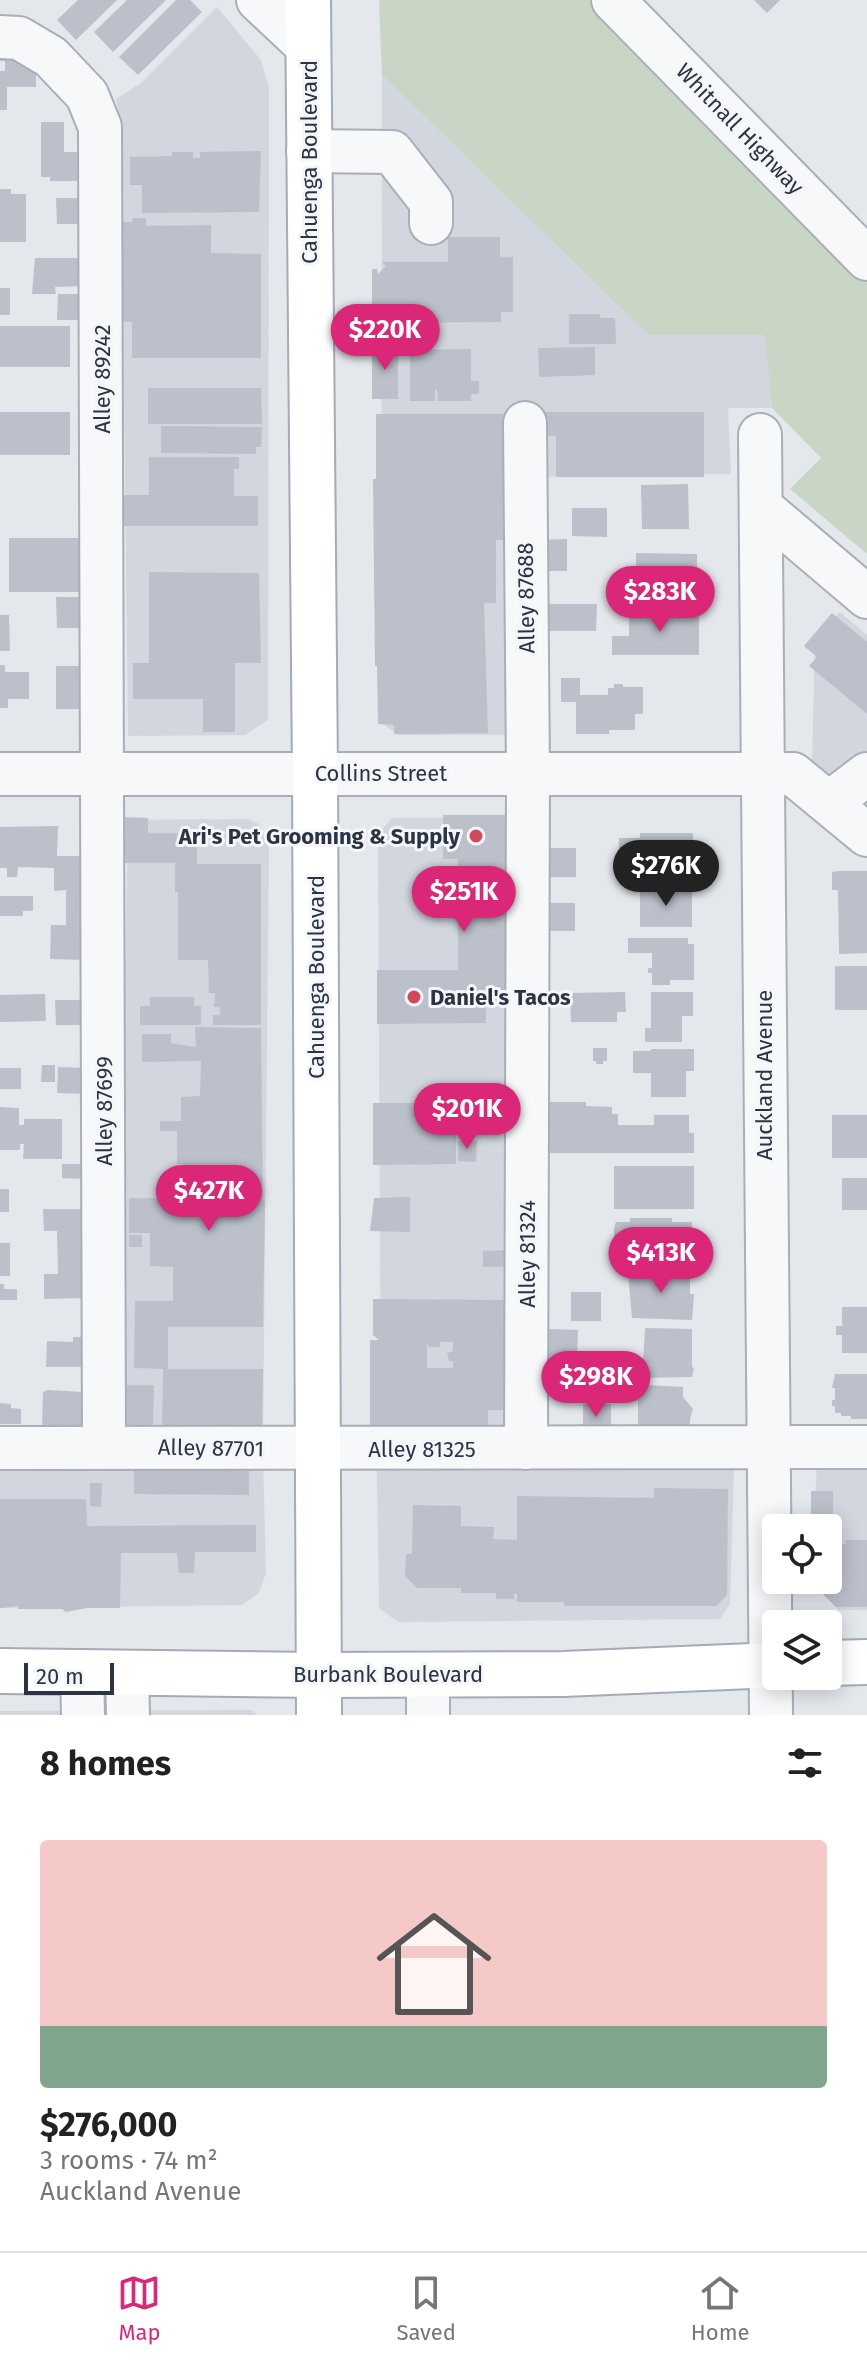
<!DOCTYPE html>
<html lang="en">
<head>
<meta charset="utf-8">
<style>
	body { margin:0; font-family:"Fira Sans",sans-serif; background:#f2f2f2; color:#222; height:100vh; display:flex; flex-direction:column; font-size:30px; white-space:nowrap }
	* { box-sizing:border-box; margin:0 }
	p { font-size:26px; color:#767676 }
	.icon { flex:none; width:44px; height:44px; fill:none; stroke:currentColor; stroke-width:2; stroke-linecap:round; stroke-linejoin:round }
	.map { position:relative; height:1715px; overflow:hidden }
	.details { display:flex; flex-direction:column; background:#fff; flex:1 }
	.details>* { flex:none }
	.buttons { position:absolute; left:762px; top:1514px; display:grid; gap:16px }
	.buttons a { display:grid; place-items:center; width:80px; height:80px; border-radius:8px; background:#fff; box-shadow:0 4px 20px #0003; font-size:40px }
	.scale { position:absolute; left:24px; bottom:20px; width:90px; box-sizing:border-box; padding-left:8px; border:4px solid #2b3445; border-top:0; font-size:22px; line-height:28px; white-space:nowrap; color:#2b3445; -webkit-text-stroke:6px #f4f6f9; paint-order:stroke }
	.price { position:absolute; translate:-50% -68px; padding:0 18px; border-radius:28px; background:#db2777; color:#fff; font-size:26px; line-height:52px; filter:drop-shadow(0 2px 4px #0008) }
	.price::after { content:''; position:absolute; left:50%; top:48px; width:24px; height:18px; margin-left:-12px; background:inherit; clip-path:polygon(0 0,100% 0,50% 100%) }
	.price.on { background:#222; color:#fff }
	ul { padding:0; list-style:none }
	li { display:grid; align-content:center; gap:16px; height:424px; padding:0 40px }
	li span { display:grid; place-items:center; height:248px; border-radius:8px; color:#555 }
	li>.icon { margin-inline-start:auto }
	span .icon { width:144px; height:144px; fill:#fffc; stroke-width:1 }
	li b { font-size:34px }
	h2 { display:flex; justify-content:space-between; align-items:center; height:96px; padding:0 40px; font-size:34px }
	.tabs { display:flex; justify-content:space-around; align-items:center; height:112px; border-top:2px solid #e0e0e0; background:#fff; font-size:22px; color:#767676 }
	.tabs a { display:grid; justify-items:center; gap:4px }
	.tabs .on { color:#db2777 }
	.map>svg:first-child { display:block }
	.built { fill:#d2d6de }
	.green { fill:#c9d6c5 }
	.building { fill:#bbc0ca; fill-rule:evenodd }
	.lines { fill:none; stroke-linecap:round; stroke-linejoin:round }
	.minor-casing { stroke:#a9aeb7; stroke-width:46 }
	.major-casing { stroke:#a3abb8; stroke-width:48 }
	.minor { stroke:#f7f8fa; stroke-width:42 }
	.major { stroke:#fff; stroke-width:44 }
	.poi-dot { fill:#d1495b; stroke:#f4f6f9; stroke-width:3 }
	.labels { text-anchor:middle; dominant-baseline:central; stroke-width:6; stroke-linejoin:round; paint-order:stroke }
	.street-label { font-size:22px; fill:#2b3445; stroke:#f4f6f9 }
	.poi-label { font-size:22px; font-weight:bold; fill:#2b3445; stroke:#f4f6f9; text-anchor:end }
</style>
</head>
<body>
<div class="map">
<svg width="867" height="1715" viewBox="0 0 867 1715">
	<rect width="100%" height="100%" fill="#e4e7ec"/>
	<path class="built" d="M217 7 261 60 269 88 268 720 245 735 128 736 121 127 116 99 141 83Z
		M382 75 648 335H766L772 408H728L731 474 521 477 516 735H399L381 723Z
		M840 612 867 635V811L812 766 815 635Z
		M514 817 519 1443 381 1444 378 834 392 818Z
		M248 819 259 824 269 844 263 1437 126 1435 117 1425 128 820Z
		M817 1460 867 1461V1610H839L812 1583 828 1580V1528H814Z
		M263 1461 266 1573 259 1593 242 1605 0 1608V1462Z
		M377 1467H734L730 1604 720 1619 398 1622 379 1608Z
		M251 1710 258 1715H0V1711Z"/>
	<path class="green" d="M379 0H589L867 283V554L790 489 821 458 772 408 765 335H648L382 75Z"/>
	<path class="building" d="M78 0H117L76 40 57 20Z
		M127 0H166L113 52 94 32Z
		M176 0H190L202 12 138 75 119 57Z
		M754 0H780L767 13Z
		M0 50 36 58V87H7V110H0V71H5V61H0Z
		M41 122H64V152H80V181H50V177H41Z
		M261 151 259 212 142 213V185H130V157L172 156V152H193V158H200V152Z
		M0 189H11V194H26V242H0Z
		M56 198H86V224H57Z
		M133 218H146V226L211 225V253L261 254V358H132V322L119 321V222H132Z
		M448 237H500V257H513V312H501V322L372 323V269H377L378 274 386 266 382 262H448Z
		M35 258H84L85 286 55 287 56 294H32Z
		M0 288H10V315H0Z
		M58 294H88L87 320H57Z
		M569 314H600V318H615L616 344H569Z
		M0 326H70V367H0Z
		M372 344H398V399H372Z
		M595 347V375L539 377 538 348Z
		M471 349V381H479V394H471V401H438L437 390H435V401H410V350Z
		M148 388H261L262 424H148Z
		M0 412H70V455H0Z
		M542 412H704V477H556V436H542Z
		M376 414H514V540H496V603H484L488 733 394 734V725L378 724 377 666H375L373 479H376Z
		M161 426 262 427 261 447H256V454L161 453Z
		M149 457H239V469H234V496H258V526H120L119 495H149Z
		M688 484 689 529H642L641 485Z
		M572 508H607V537L572 536Z
		M9 538H79V592H9Z
		M567 539V571H543L542 540Z
		M636 553 697 554V592H625V573H636Z
		M149 572 259 573 261 663H235V732H203V699H133V663H149Z
		M56 597H87V628H57Z
		M549 604H597L596 631H548Z
		M629 611H699V655H612V636H629Z
		M832 613 867 642V714L809 666 817 657 804 646Z
		M0 615H9L10 651H0Z
		M0 665H5V672H29V699H8V708H0Z
		M56 666H86V709H56Z
		M561 678H580V695H608V688H614V684H623V687H643V714H635V730H609V734H576V702H561Z
		M443 815H512V1000H486V1023L377 1024V970H458V859H443Z
		M121 817 148 818V833H197V864H261V1025H213V1015H220V1007H214L215 993H209L208 960H178V892H175V864L179 863H121Z
		M58 826 57 856H88L90 960 50 959 51 925H66V890L54 891V868L18 867 17 877H7V868H0V827Z
		M640 833H693V871H640V866H619V838H640Z
		M548 848H576V877H548Z
		M839 871H867V953L839 954 838 890H832V872Z
		M640 889H692V927H640Z
		M0 896H33V911H23V916H0Z
		M548 903H575V931H548Z
		M628 938H688V944H694V980H670V985H652V973H648V968H652V953H628Z
		M835 966H867V1010H835Z
		M625 992 626 1012H617V1022H571L570 993Z
		M651 992H693V1016H682V1042H645V1028H651Z
		M45 994 46 1021 0 1022V995Z
		M150 997H194V1006H201V1025H140V1006H150Z
		M55 1000H87V1025H56Z
		M195 1027 261 1028 263 1200 265 1202 263 1327H168V1369H263L262 1437 162 1436 163 1369 134 1368 135 1301H173V1267L150 1266V1233H129V1198L183 1199V1164H177V1131H160V1121H181V1097L200 1096 201 1061 142 1062V1034H171V1043L196 1047Z
		M593 1048H607V1061H603V1064H596V1061H593Z
		M651 1049H694V1071H686V1097H651V1073H633V1051H651Z
		M42 1065H55V1082H41Z
		M58 1067 87 1068V1094L57 1093Z
		M0 1068H21V1089H0Z
		M548 1102H586V1106L612 1107V1114H618V1125H654V1115H689V1133H694V1153H548Z
		M373 1103H456V1164L373 1165Z
		M0 1107 19 1108V1125H24V1119H62V1159H23L24 1144H20V1150H0Z
		M832 1115H867V1158H832Z
		M458 1141H477L476 1162 458 1161Z
		M62 1164H85V1179L62 1178Z
		M614 1166H694V1209H614Z
		M842 1178H867V1210H842Z
		M0 1189H9V1212H0Z
		M410 1197V1232L370 1231 374 1198Z
		M43 1209H85L86 1298 44 1299V1274H58L57 1231H44Z
		M630 1218H672V1222H692V1251H675V1255H635V1264H616L617 1237H614V1228L616 1222H630Z
		M129 1235H142V1247H129Z
		M0 1243H10V1276H0Z
		M513 1250 514 1266 483 1267V1251Z
		M628 1272H690V1294H694L692 1320 632 1318Z
		M0 1284H4V1289H17V1300H0Z
		M571 1292H601V1321H571Z
		M373 1299 507 1300 516 1410H488V1437H370V1340H379L373 1335ZM427 1342 429 1347H440V1342H453V1351L447 1353 449 1361H453V1368H427Z
		M842 1307H867V1353H842V1335H836V1326H842Z
		M645 1328 692 1329V1367L694 1368 692 1377 642 1378Z
		M549 1329 578 1330 577 1358H549Z
		M73 1337H88L87 1367H46L47 1341 73 1342Z
		M835 1374H867V1419H851V1416H841V1413H835V1406H832V1400H835V1388H832Z
		M628 1384 683 1387V1397L693 1409 690 1419V1433H638V1401H628Z
		M125 1385H154L153 1426H125Z
		M48 1390 82 1392V1401L90 1402V1430H42L43 1392Z
		M0 1403 11 1404V1408L21 1409V1424H0Z
		M583 1404H611V1434L578 1433V1424H583Z
		M134 1469 249 1470V1495L134 1494Z
		M90 1483H102L101 1507 90 1506Z
		M654 1488 728 1489 727 1595 716 1606H564V1602H517V1594H514V1599H496V1593H461V1588H417L405 1576 406 1554H412L413 1505 461 1506V1526L494 1527 493 1539 517 1540V1496L654 1498Z
		M811 1491H833V1544H846V1540H867V1607H836L809 1580H828V1528H811Z
		M0 1499H86L87 1526 256 1525V1552H195L194 1573H179L177 1553H121L120 1608H87L66 1612 62 1609H18V1606L0 1608Z"/>
	<g class="lines">
		<g class="minor-casing">
			<path id="minor" d="M258 0 308 47
				M613 0 867 259
				M0 37 19 38 51 57 87 95 100 127 104 1447
				M308 151 392 152 431 202V223
				M525 423 528 773 526 1448
				M760 435 771 1715
				M761 507 867 597
				M0 774H793L867 835
				M829 803 867 774
				M0 1448 867 1447
				M82 1671 83 1715
				M127 1672 128 1715
				M428 1715V1675"/>
		</g>
		<g class="major-casing">
			<path id="major" d="M308 0 315 773 319 1715
				M828 1663 867 1662
				M0 1671 319 1675 563 1674 776 1665"/>
		</g>
		<use href="#minor" class="minor"/>
		<use href="#major" class="major"/>
	</g>
	<g class="poi-dot">
		<circle cx="476" cy="836" r="8"/>
		<circle cx="414" cy="997" r="8"/>
	</g>
	<g class="labels">
		<g class="street-label">
			<text transform="translate(740 129) rotate(46)">Whitnall Highway</text>
			<text transform="translate(309 162) rotate(-90)">Cahuenga Boulevard</text>
			<text transform="translate(102 379) rotate(-90)">Alley 89242</text>
			<text transform="translate(526 598) rotate(-91)">Alley 87688</text>
			<text x="381" y="773">Collins Street</text>
			<text transform="translate(316 977) rotate(-90)">Cahuenga Boulevard</text>
			<text transform="translate(764 1075) rotate(-90)">Auckland Avenue</text>
			<text transform="translate(104 1111) rotate(-90)">Alley 87699</text>
			<text transform="translate(527 1254) rotate(-90)">Alley 81324</text>
			<text transform="translate(211 1448) rotate(1)">Alley 87701</text>
			<text x="422" y="1449">Alley 81325</text>
			<text x="388" y="1674">Burbank Boulevard</text>
		</g>
		<g class="poi-label">
			<text x="460" y="836">Ari's Pet Grooming &amp; Supply</text>
			<text x="430" y="997" text-anchor="start">Daniel's Tacos</text>
		</g>
	</g>
</svg>
<div class="buttons">
<a><svg class="icon" aria-label="locate" viewBox="0 0 24 24"><circle cx="12" cy="12" r="6"/><path d="M12 2v4M12 18v4M2 12h4M18 12h4"/></svg></a>
<a><svg class="icon" aria-label="layers" viewBox="0 0 24 24"><path d="M12 4l9 5-9 5-9-5zM3 14l9 5 9-5"/></svg></a>
</div>
<div class="scale">20 m</div>
<b class="price" style="left:385px;top:372px">$220K</b>
<b class="price" style="left:660px;top:634px">$283K</b>
<b class="price on" style="left:666px;top:908px">$276K</b>
<b class="price" style="left:464px;top:934px">$251K</b>
<b class="price" style="left:467px;top:1151px">$201K</b>
<b class="price" style="left:209px;top:1233px">$427K</b>
<b class="price" style="left:661px;top:1295px">$413K</b>
<b class="price" style="left:596px;top:1419px">$298K</b>
</div>
<section class="details">
<h2>8 homes<svg class="icon" aria-label="filters" viewBox="0 0 24 24"><path d="M4 7h16M4 17h16"/><circle cx="9" cy="7" r="2"/><circle cx="15" cy="17" r="2"/></svg></h2>
<ul>
<li><span style="background:linear-gradient(#f6c9c9 75%,#7fa58c 0)"><svg class="icon" aria-label="home" viewBox="0 0 24 24"><path d="M3 11l9-7 9 7M6 9v11h12V9"/></svg></span><div><b>$276,000</b><p>3 rooms · 74 m²</p><p>Auckland Avenue</p></div></li>
</ul>
</section>
<nav class="tabs">
<a class="on"><svg class="icon" aria-label="map" viewBox="0 0 24 24"><path d="M3 6l6-2 6 2 6-2v14l-6 2-6-2-6 2zM9 4v14M15 6v14"/></svg>Map</a>
<a><svg class="icon" aria-label="saved" viewBox="0 0 24 24"><path d="M7 4h10v16l-5-4-5 4z"/></svg>Saved</a>
<a><svg class="icon" aria-label="home" viewBox="0 0 24 24"><path d="M3 11l9-7 9 7M6 9v11h12V9"/></svg>Home</a>
</nav>
</body>
</html>
